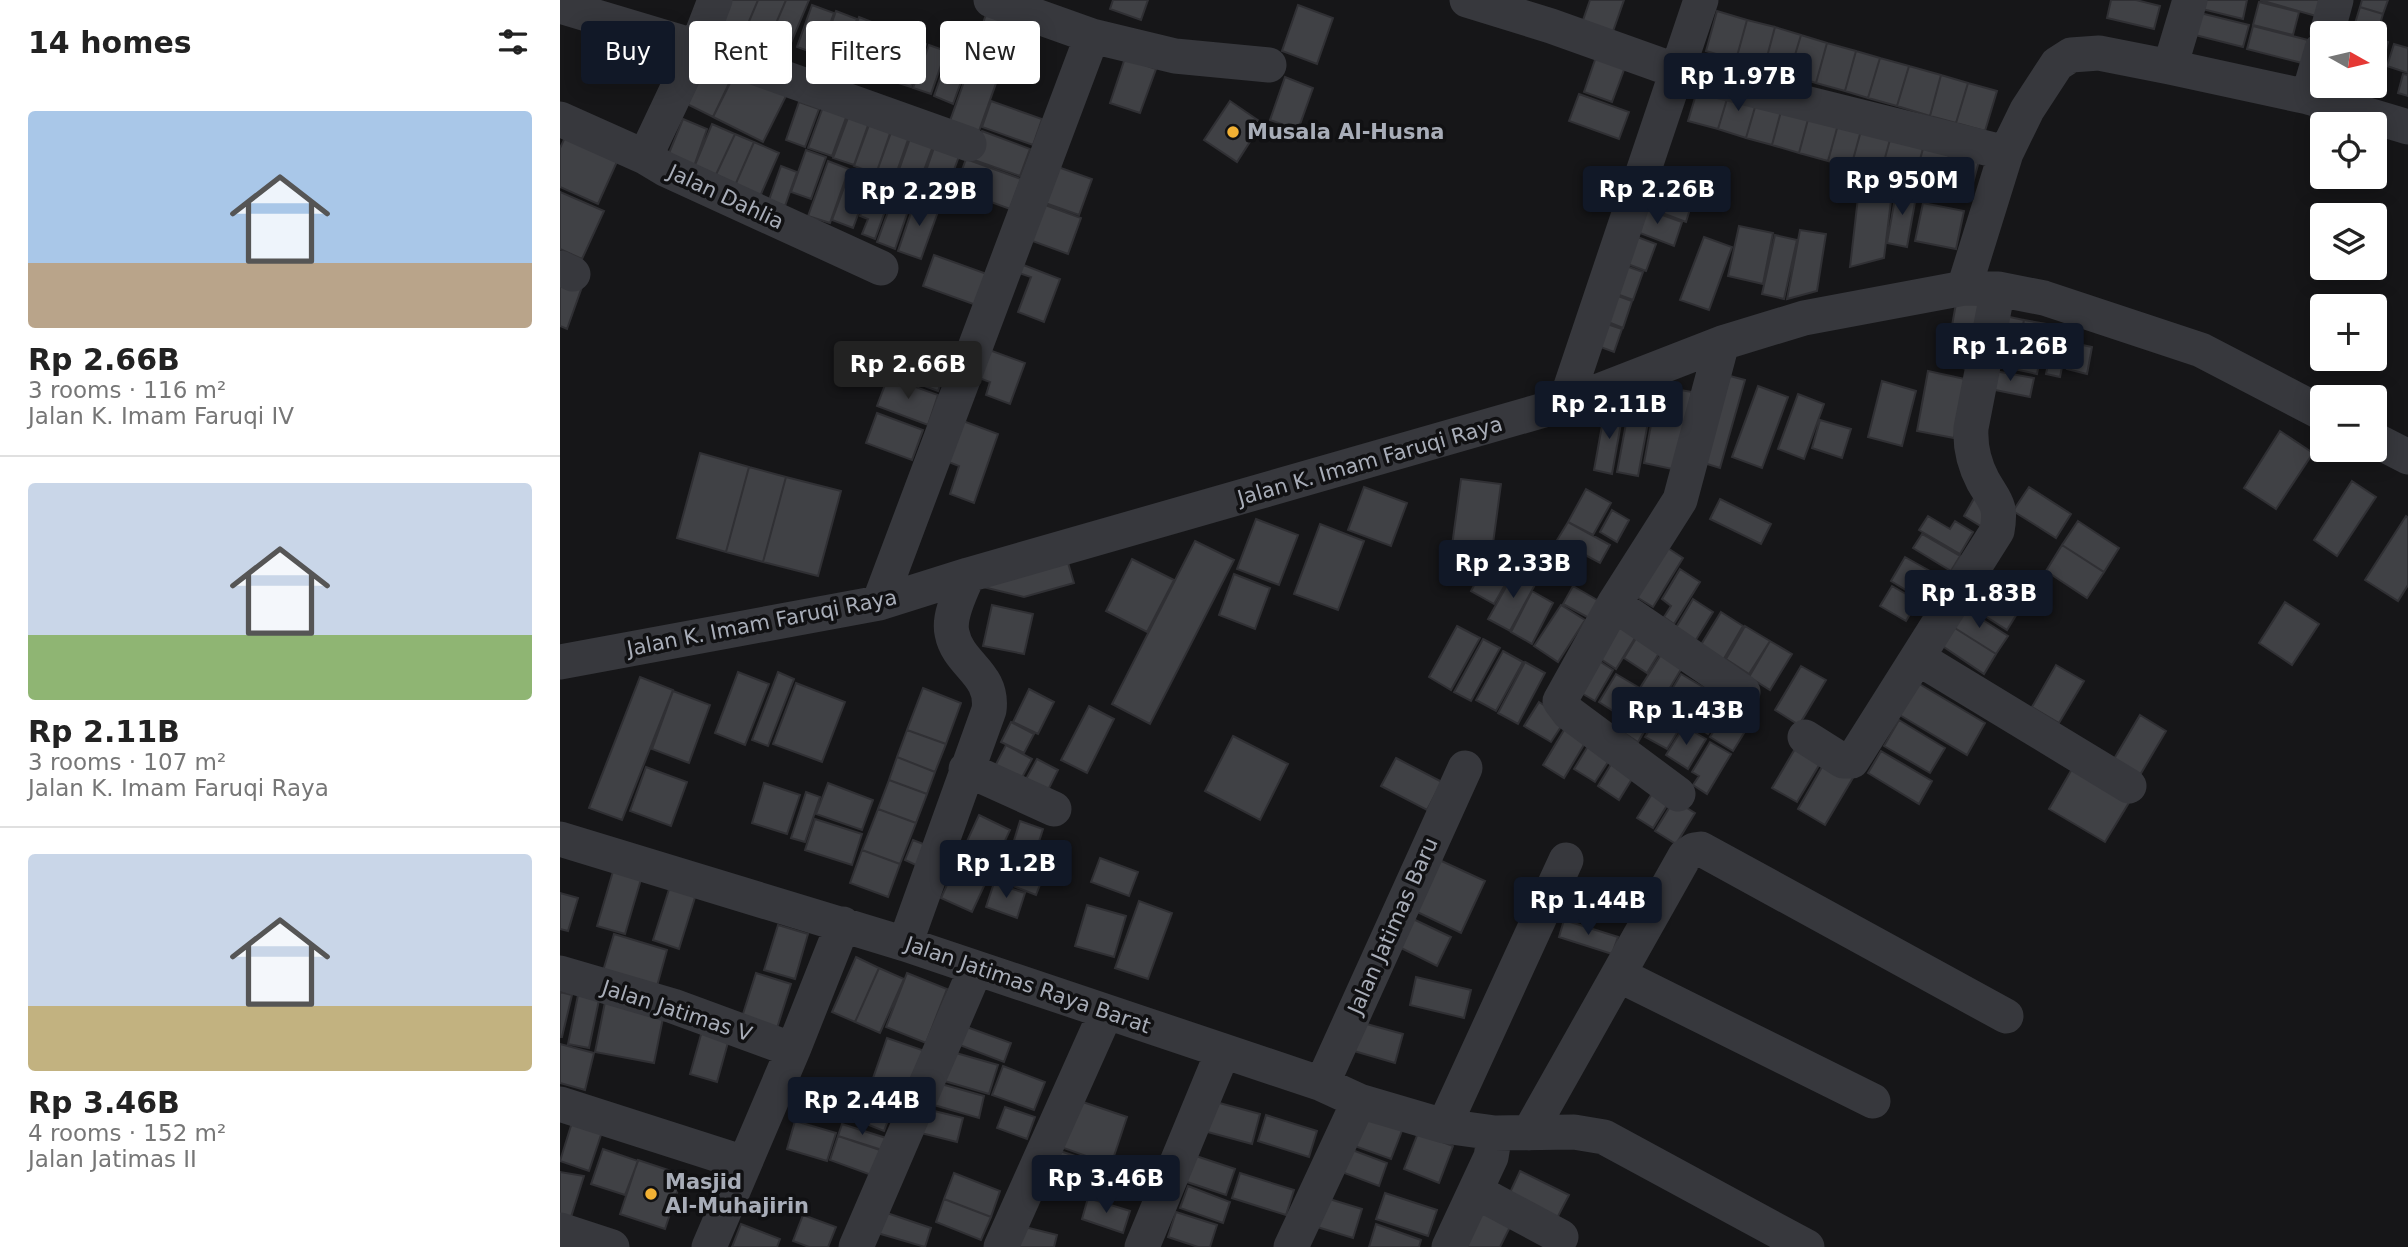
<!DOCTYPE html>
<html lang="en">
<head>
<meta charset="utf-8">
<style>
	body { margin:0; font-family:"DejaVu Sans",sans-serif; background:#f2f2f2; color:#222; height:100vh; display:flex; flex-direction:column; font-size:26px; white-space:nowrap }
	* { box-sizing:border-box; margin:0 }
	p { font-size:23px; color:#767676 }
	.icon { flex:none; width:38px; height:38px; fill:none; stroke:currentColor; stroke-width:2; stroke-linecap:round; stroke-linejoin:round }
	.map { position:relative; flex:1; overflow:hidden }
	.sheet { display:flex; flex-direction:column; background:#fff; width:560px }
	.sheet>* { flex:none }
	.top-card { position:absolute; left:21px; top:21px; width:665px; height:63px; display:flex; gap:14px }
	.needle { width:46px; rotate:98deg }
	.fabs { position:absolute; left:1750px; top:21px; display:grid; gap:14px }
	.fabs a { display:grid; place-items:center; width:77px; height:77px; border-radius:7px; background:#fff; box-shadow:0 4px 18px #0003; font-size:35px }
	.price { position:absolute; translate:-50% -60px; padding:0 16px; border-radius:7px; background:#111827; color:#fff; font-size:23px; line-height:46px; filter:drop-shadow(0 2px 4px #0008) }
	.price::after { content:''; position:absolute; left:50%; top:42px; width:21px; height:16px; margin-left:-10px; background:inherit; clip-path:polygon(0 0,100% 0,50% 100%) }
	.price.active { background:#222; color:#fff }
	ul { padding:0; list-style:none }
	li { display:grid; align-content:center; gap:14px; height:371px; padding:0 28px }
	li+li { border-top:2px solid #e0e0e0 }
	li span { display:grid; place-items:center; height:217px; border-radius:7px; color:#555 }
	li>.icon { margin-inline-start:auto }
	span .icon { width:126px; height:126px; fill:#fffc; stroke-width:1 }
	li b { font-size:30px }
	h2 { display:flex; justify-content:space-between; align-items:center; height:84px; padding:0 28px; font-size:30px }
	.pill { padding:0 24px; border-radius:7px; background:#fff; box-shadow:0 4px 18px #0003; font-size:24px; line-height:63px }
	.pill.active { background:#111827; color:#fff }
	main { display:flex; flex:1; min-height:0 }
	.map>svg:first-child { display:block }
	.building { fill:#404145; stroke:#303034; stroke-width:2 }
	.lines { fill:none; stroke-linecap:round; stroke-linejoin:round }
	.minor { stroke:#37383d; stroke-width:35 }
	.poi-dot { fill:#f2b134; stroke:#111113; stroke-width:2.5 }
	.labels { text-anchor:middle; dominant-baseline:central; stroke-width:7; stroke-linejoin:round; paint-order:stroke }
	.poi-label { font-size:21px; font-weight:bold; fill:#a8adb8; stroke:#111113; text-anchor:start }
	.street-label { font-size:21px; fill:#a8adb8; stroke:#111113 }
</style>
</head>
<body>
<main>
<section class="sheet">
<h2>14 homes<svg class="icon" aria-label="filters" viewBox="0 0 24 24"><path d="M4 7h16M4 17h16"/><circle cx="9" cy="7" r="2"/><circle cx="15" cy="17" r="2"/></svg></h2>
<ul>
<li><span style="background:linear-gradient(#a9c7e8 70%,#b9a48a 0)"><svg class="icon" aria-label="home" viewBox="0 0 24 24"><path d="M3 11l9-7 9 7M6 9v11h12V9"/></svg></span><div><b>Rp 2.66B</b><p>3 rooms · 116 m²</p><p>Jalan K. Imam Faruqi IV</p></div></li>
<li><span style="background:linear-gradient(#c9d6e8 70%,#8fb573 0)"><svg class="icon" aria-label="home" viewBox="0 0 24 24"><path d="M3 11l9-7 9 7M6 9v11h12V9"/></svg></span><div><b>Rp 2.11B</b><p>3 rooms · 107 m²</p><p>Jalan K. Imam Faruqi Raya</p></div></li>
<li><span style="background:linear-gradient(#c9d6e8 70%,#c2b280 0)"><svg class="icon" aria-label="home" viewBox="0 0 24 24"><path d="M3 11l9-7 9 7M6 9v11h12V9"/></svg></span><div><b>Rp 3.46B</b><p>4 rooms · 152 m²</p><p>Jalan Jatimas II</p></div></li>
</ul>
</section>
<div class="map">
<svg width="1848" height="1247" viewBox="0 0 1848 1247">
	<rect width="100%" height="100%" fill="#161618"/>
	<path class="building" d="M167 0H198L182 38 156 27Z
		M198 0H226L205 49 182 38Z
		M226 0H249L225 57 205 49Z
		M431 0 459 11 439 68 411 58Z
		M553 0H588L581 20 550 9Z
		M1030 0H1064L1051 37 1021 26Z
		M1551 0H1576L1600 6 1594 29 1547 18Z
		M1636 0H1687L1683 19 1634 7Z
		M1700 0H1760L1756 16Z
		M1802 0H1828L1823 14 1800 7Z
		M1699 2 1739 12 1733 35 1693 25Z
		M252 5 274 13 259 55 237 47Z
		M738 5 773 18 757 64 722 51Z
		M1800 7 1823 14 1816 38 1815 33 1793 30Z
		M276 11 297 19 280 65 259 58Z
		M1157 11 1187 20 1176 60 1146 51Z
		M1632 11 1689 25 1683 47 1627 33Z
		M299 17 322 26 306 71 283 62Z
		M1187 20 1215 27 1204 68 1176 60Z
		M1693 26 1748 40 1742 63 1687 49Z
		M1215 27 1241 35 1229 75 1204 68Z
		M323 29 343 36 327 80 307 73Z
		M1241 35 1267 43 1256 83 1229 75Z
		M345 36 366 44 351 87 329 80Z
		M1815 39 1828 42 1823 61 1815 59Z
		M1267 43 1296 51 1285 91 1256 83Z
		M1834 44 1848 48V73L1827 66Z
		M369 45 386 51 371 94 353 88Z
		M1296 51 1320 58 1308 98 1285 91Z
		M389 53 409 60 393 104 374 96Z
		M1036 57 1065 67 1052 102 1024 92Z
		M148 58 175 71 153 117 127 104Z
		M565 58 596 69 580 113 550 103Z
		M1320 58 1349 66 1337 106 1308 98Z
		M411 62 440 72 419 131 390 121Z
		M179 65 229 90 203 142 153 117Z
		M1349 66 1381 75 1370 116 1337 106Z
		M1843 74 1848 75V96L1838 93Z
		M1381 75 1408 83 1396 123 1370 116Z
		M725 77 753 88 738 130 710 120Z
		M1140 81 1170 89 1158 129 1128 121Z
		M1408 83 1437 91 1425 131 1396 123Z
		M1170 89 1198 97 1186 138 1158 129Z
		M1019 94 1069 112 1059 139 1009 121Z
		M267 96 291 104 272 156 248 148Z
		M1198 97 1223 104 1212 145 1186 138Z
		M431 101 482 119 473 145 422 127Z
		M670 101 702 123 677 162 644 140Z
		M239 102 259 109 245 147 226 140Z
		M1223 104 1250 112 1239 153 1212 145Z
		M292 107 312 114 294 165 273 158Z
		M1250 112 1279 121 1268 161 1239 153Z
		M313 114 334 122 316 174 294 166Z
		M123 119 147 129 132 172 107 158Z
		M1279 121 1302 127 1291 167 1268 161Z
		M152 124 175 134 153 181 132 172Z
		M334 124 351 131 334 180 316 174Z
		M1302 127 1331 136 1320 176 1291 167Z
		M353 130 376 138 357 189 335 181Z
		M8 131 60 155 38 204 0 187V148Z
		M422 131 470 149 460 176 411 159Z
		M175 134 194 142 173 190 153 181Z
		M1331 136 1364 145 1353 185 1320 176Z
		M377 139 402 148 383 200 359 191Z
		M194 142 219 153 198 201 173 190Z
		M1364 145 1390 152 1379 193 1353 185Z
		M246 150 266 157 251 199 231 192Z
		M1390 152 1419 161 1408 201 1379 193Z
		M406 159 461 179 450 209 395 189Z
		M268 161 289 169 270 223 248 216Z
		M221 166 237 172 225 206 209 200Z
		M498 167 532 179 519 215 485 203Z
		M290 171 311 179 293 228 272 220Z
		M314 178 334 186 315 239 302 234 308 219 300 216Z
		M1300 180 1333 184 1324 258 1290 267Z
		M1095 182 1134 196 1126 222 1086 207Z
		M1337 187 1357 191 1347 247 1327 243Z
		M336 190 353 196 335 249 317 242Z
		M0 192 44 211 22 259 0 249Z
		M356 198 380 206 361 259 338 251Z
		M477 202 521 218 508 254 464 238Z
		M1363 203 1404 211 1396 249 1355 241Z
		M1080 207 1122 222 1114 246 1072 230Z
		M1179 226 1213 233 1203 284 1168 276Z
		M1240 230 1266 234 1257 291 1227 299Z
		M1067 233 1096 244 1086 271 1057 260Z
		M1215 235 1237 240 1224 299 1202 294Z
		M1144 237 1172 247 1149 310 1120 300Z
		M374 255 427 274 416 305 363 286Z
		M453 261 500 279 484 322 458 312 471 277 450 270Z
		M1055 262 1083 272 1073 300 1046 290Z
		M0 276 23 284 7 329 0 326Z
		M1047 292 1072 301 1063 328 1038 318Z
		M1397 298 1424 303 1411 370 1385 364Z
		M1440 315 1464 320 1454 369 1430 365Z
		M1035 320 1062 329 1054 352 1027 342Z
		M1464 320 1487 324 1477 374 1454 369Z
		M1496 325 1510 328 1500 377 1486 374Z
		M1513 343 1532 347 1527 374 1507 369Z
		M338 345 388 363 378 391 328 373Z
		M421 347 465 363 450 404 426 395 430 382 411 375Z
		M1429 370 1474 378 1470 397 1425 388Z
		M1368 371 1405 379 1394 438 1357 431Z
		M1170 376 1185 380 1160 468 1144 463Z
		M328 377 378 395 368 425 317 406Z
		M1322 381 1356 391 1342 446 1308 437Z
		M1098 386 1132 392 1117 470 1084 463Z
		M1198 386 1228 397 1202 468 1172 457Z
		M1238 394 1264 404 1244 459 1218 449Z
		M1070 402 1091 406 1078 476 1057 472Z
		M1045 409 1063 412 1052 474 1034 470Z
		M317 413 363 430 352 460 306 443Z
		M395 418 438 434 414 503 390 494 399 466 381 459Z
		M1260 420 1291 429 1282 458 1252 448Z
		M1720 431 1753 453 1716 509 1684 488Z
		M140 453 189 467 166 552 117 538Z
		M189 467 226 477 203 562 166 552Z
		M226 477 281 491 258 576 203 562Z
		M901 479 941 484 932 551 892 546Z
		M1792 481 1816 497 1777 556 1754 540Z
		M804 487 847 503 831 546 788 530Z
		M1469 487 1511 514 1496 538 1453 511Z
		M1026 489 1051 503 1033 535 1008 522Z
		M1416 495 1436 507 1424 528 1404 516Z
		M1160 499 1211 524 1201 544 1150 519Z
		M1052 510 1069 520 1057 542 1040 532Z
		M1368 516 1390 529 1395 521 1413 532 1400 554 1359 530Z
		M1846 516 1848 518V585L1838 601 1805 580Z
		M696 519 738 535 719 585 677 569Z
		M1518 521 1559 548 1544 572 1502 545Z
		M1008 522 1050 545 1040 563 997 540Z
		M760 524 804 541 778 610 734 594Z
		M1362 534 1400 556 1391 571 1353 548Z
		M635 541 674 560 590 724 552 704Z
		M996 542 1020 555 1006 582 982 568Z
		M1100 543 1123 558 1093 607 1070 593Z
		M1502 545 1544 572 1527 598 1486 571Z
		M506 556 514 583 464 597 415 585Z
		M1345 557 1379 576 1364 601 1331 581Z
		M929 558 953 571 934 604 911 591Z
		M572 559 614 580 587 632 546 611Z
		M956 569 977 581 950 631 928 619Z
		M1120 569 1140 582 1114 624 1104 617 1111 606 1102 599Z
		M674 574 710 588 695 629 659 615Z
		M1420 576 1463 604 1447 630 1403 602Z
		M1013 586 1039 601 1029 618 1003 604Z
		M1332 586 1358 601 1346 621 1320 606Z
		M972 591 993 603 972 644 951 632Z
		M1133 599 1153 612 1134 643 1114 631Z
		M1725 602 1759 624 1732 665 1699 643Z
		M432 605 473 614 464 654 423 646Z
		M1001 605 1025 620 998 662 974 646Z
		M1401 606 1448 636 1436 654 1390 625Z
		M1161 612 1183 626 1162 662 1139 648Z
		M1057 615 1080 630 1056 669 1033 654Z
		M1390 625 1436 654 1424 674 1378 643Z
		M897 626 920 638 891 690 869 677Z
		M1185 626 1210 641 1189 674 1166 659Z
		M1081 630 1104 645 1087 673 1064 658Z
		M923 639 940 648 911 701 894 692Z
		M1210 641 1232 654 1210 690 1189 677Z
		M943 651 963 662 936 711 916 700Z
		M1102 653 1123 666 1102 701 1080 688Z
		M1030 655 1053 670 1035 701 1011 687Z
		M965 662 985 673 958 724 938 713Z
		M1496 665 1524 681 1499 723 1472 707Z
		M1241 666 1266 680 1239 725 1215 710Z
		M178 672 209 684 185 745 155 733Z
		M218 672 234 679 208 746 192 740Z
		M1056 674 1078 687 1061 716 1039 702Z
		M1121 674 1143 687 1124 719 1102 706Z
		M80 677 113 690 62 820 29 808Z
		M1150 681 1173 695 1148 734 1125 720Z
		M1356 682 1425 723 1407 755 1338 714Z
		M236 683 285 702 262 762 213 744Z
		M363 688 401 703 386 744 347 730Z
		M469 689 494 702 478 734 453 722Z
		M113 691 150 705 129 763 92 749Z
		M1077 693 1099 706 1078 742 1064 733 1070 723 1061 718Z
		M1174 698 1197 712 1173 751 1150 737Z
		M979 702 1006 719 991 742 964 726Z
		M529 706 554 719 527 773 501 760Z
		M1102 710 1123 723 1107 749 1085 737Z
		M1580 715 1606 731 1580 775 1554 759Z
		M1339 720 1385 748 1370 773 1324 746Z
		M451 722 474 734 464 753 441 742Z
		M1007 725 1028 738 1004 778 983 765Z
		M1124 726 1146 739 1128 769 1106 755Z
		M347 730 386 744 375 772 337 757Z
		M673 736 728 764 700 820 645 791Z
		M1150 742 1171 754 1147 794 1133 785 1139 776 1132 772Z
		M1239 742 1264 757 1237 802 1212 788Z
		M446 745 472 759 459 783 433 770Z
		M1028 746 1050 759 1035 782 1014 769Z
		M1321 751 1372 781 1359 804 1308 773Z
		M337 757 375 772 367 794 329 780Z
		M836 758 882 782 867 810 821 786Z
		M477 759 498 770 488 790 466 779Z
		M1266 760 1294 776 1265 825 1238 809Z
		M1053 761 1075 774 1059 800 1038 786Z
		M1516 762 1573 796 1545 842 1489 809Z
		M86 767 127 782 111 826 70 811Z
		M329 780 367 794 356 823 318 809Z
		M204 783 240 795 227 834 192 823Z
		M268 783 313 800 302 830 256 814Z
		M1098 784 1114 794 1093 828 1077 818Z
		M246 792 260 797 245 842 231 838Z
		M1114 800 1135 813 1116 844 1095 831Z
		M318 809 356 823 340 864 302 850Z
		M419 815 450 830 412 912 381 898Z
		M255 819 302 834 292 865 245 850Z
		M460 821 483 829 475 854 452 847Z
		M353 840 366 845 358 866 345 860Z
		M302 850 340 864 328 897 290 883Z
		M465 855 488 864 476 895 453 886Z
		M540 858 578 872 569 896 531 882Z
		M875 858 925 881 901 933 851 909Z
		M54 868 82 876 65 934 37 926Z
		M111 883 137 891 119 949 93 940Z
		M434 883 465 893 457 918 426 907Z
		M0 893 18 898 8 931 0 929Z
		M579 901 612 913 588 979 555 968Z
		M527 905 566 916 554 957 515 946Z
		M851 918 891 937 877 966 837 946Z
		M1004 920 1058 937 1052 954 999 937Z
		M218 925 248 934 235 979 204 970Z
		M54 934 107 950 97 986 43 971Z
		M296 957 319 968 295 1022 272 1012Z
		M319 968 344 979 320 1033 295 1022Z
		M196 973 231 984 217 1028 182 1017Z
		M347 973 387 989 366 1043 326 1027Z
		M856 977 911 990 904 1018 850 1005Z
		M0 992 12 995 2 1037H0Z
		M18 995 39 1000 29 1048 8 1044Z
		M46 997 105 1008 94 1063 35 1052Z
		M803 1023 843 1034 835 1063 794 1051Z
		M404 1026 451 1043 444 1062 397 1044Z
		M142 1031 169 1039 157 1082 130 1074Z
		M327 1038 365 1051 348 1097 311 1084Z
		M0 1044 34 1053 25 1090 0 1083Z
		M389 1051 438 1065 429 1094 381 1080Z
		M443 1066 485 1082 474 1110 432 1095Z
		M374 1082 424 1096 419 1118 367 1103Z
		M311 1084 338 1094 324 1131 296 1120Z
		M514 1099 567 1117 551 1165 498 1146Z
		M652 1101 700 1114 692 1144 644 1131Z
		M445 1107 475 1117 467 1139 437 1128Z
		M366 1109 403 1118 397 1142 361 1133Z
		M801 1112 843 1128 831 1159 789 1144Z
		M706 1115 757 1131 749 1157 698 1141Z
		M14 1116 44 1126 29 1171 0 1161Z
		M235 1121 276 1133 267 1161 227 1149Z
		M282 1124 326 1138 322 1150 278 1136Z
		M858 1133 893 1146 879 1183 844 1169Z
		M278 1136 323 1151 314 1176 270 1160Z
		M488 1147 533 1162 525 1188 479 1172Z
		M787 1148 827 1163 819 1186 779 1171Z
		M43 1149 78 1161 65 1195 31 1184Z
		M627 1153 675 1169 666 1195 618 1179Z
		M78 1160 123 1175 105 1229 60 1214Z
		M543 1164 567 1176 556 1200 532 1189Z
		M960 1171 1009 1195 995 1222 947 1199Z
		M0 1172 24 1176 11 1217 0 1215Z
		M394 1173 440 1191 431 1217 384 1199Z
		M680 1173 734 1190 726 1215 672 1198Z
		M628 1186 670 1202 663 1223 620 1208Z
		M825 1193 877 1210 868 1236 816 1219Z
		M763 1197 802 1209 793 1238 754 1226Z
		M528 1198 570 1211 563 1233 522 1219Z
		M384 1199 431 1217 421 1240 376 1222Z
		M321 1211 371 1228 365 1247 314 1232Z
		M920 1211 950 1227 940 1247H900Z
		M616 1212 657 1225 650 1247H638L608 1237Z
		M243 1215 276 1227 268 1247H249L233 1241Z
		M181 1224 220 1239 217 1247H172Z
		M816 1224 861 1240 859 1247H809Z
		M457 1225 497 1235 494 1247H452Z"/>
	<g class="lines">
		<path class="minor" d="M155 0 137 47 85 157 105 169 321 268
			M431 0 532 36 615 56 709 65
			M907 0 991 26 1117 71 1446 153
			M0 6 137 47 409 144
			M1767 33 1776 0
			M1610 67 1630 0
			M1748 97 1762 49
			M0 119 85 157
			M0 268 13 274
			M1404 288 1446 153 1467 110 1497 64 1511 55 1539 53 1610 67 1748 97 1848 127
			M1005 404 1141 0
			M1815 440 1848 457
			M319 603 532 36
			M1054 604 1183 692
			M1358 658 1569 786
			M0 662 319 603 408 575 1005 404 1162 343 1244 318 1404 288 1438 289 1484 298 1641 350 1762 413
			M1245 737 1283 761H1292L1437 531C1442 504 1435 502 1423 481 1414 464 1410 446 1411 428L1438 289
			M406 769 494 809
			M1118 794 1009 713 1000 701 1054 604 1120 500 1162 343
			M0 839 345 944 762 1084 799 1101 884 1126 935 1133 1014 1132 1044 1137 1247 1247
			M345 944 429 710C434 673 398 665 392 633 388 616 401 591 408 575
			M0 973 113 1006 233 1050
			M1059 975 1313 1101
			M762 1084 905 768
			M0 1104 184 1163
			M884 1126 1006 860
			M969 1133 1125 856 1134 850 1141 849 1446 1016
			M917 1192 1001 1237
			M0 1230 52 1247
			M149 1247 233 1050 283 924
			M296 1247 416 968
			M441 1247 546 1012
			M582 1247 663 1051
			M731 1247 799 1101
			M889 1247 931 1157 935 1133"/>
	</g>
	<g class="poi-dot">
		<circle cx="673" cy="132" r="7"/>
		<circle cx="91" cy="1194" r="7"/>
	</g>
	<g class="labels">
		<g class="poi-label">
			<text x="687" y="132">Musala Al-Husna</text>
			<text x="105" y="1182">Masjid<tspan x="105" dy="24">Al-Muhajirin</tspan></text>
		</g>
		<g class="street-label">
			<text transform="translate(166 197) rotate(25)">Jalan Dahlia</text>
			<text transform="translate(810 461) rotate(-16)">Jalan K. Imam Faruqi Raya</text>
			<text transform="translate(202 623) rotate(-11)">Jalan K. Imam Faruqi Raya</text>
			<text transform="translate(833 926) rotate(-66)">Jalan Jatimas Baru</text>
			<text transform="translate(468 985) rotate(19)">Jalan Jatimas Raya Barat</text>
			<text transform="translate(117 1011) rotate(18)">Jalan Jatimas V</text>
		</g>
	</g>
</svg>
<div class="fabs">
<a><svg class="needle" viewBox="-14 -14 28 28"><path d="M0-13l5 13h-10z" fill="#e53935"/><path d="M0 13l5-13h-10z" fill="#767676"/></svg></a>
<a><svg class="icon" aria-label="locate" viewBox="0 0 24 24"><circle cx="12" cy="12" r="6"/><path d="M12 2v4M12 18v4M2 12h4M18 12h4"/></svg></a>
<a><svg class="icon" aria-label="layers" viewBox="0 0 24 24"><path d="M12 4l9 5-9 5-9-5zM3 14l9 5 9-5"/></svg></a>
<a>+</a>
<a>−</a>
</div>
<b class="price" style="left:1178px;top:113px">Rp 1.97B</b>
<b class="price" style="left:1342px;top:217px">Rp 950M</b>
<b class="price" style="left:1097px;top:226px">Rp 2.26B</b>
<b class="price" style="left:359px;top:228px">Rp 2.29B</b>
<b class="price" style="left:1450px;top:383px">Rp 1.26B</b>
<b class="price active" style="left:348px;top:401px">Rp 2.66B</b>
<b class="price" style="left:1049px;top:441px">Rp 2.11B</b>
<b class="price" style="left:953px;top:600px">Rp 2.33B</b>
<b class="price" style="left:1419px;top:630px">Rp 1.83B</b>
<b class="price" style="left:1126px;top:747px">Rp 1.43B</b>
<b class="price" style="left:446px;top:900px">Rp 1.2B</b>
<b class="price" style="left:1028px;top:937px">Rp 1.44B</b>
<b class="price" style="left:302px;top:1137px">Rp 2.44B</b>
<b class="price" style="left:546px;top:1215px">Rp 3.46B</b>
<div class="top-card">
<a class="pill active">Buy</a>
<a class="pill">Rent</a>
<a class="pill">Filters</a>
<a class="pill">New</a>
</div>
</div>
</main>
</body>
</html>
